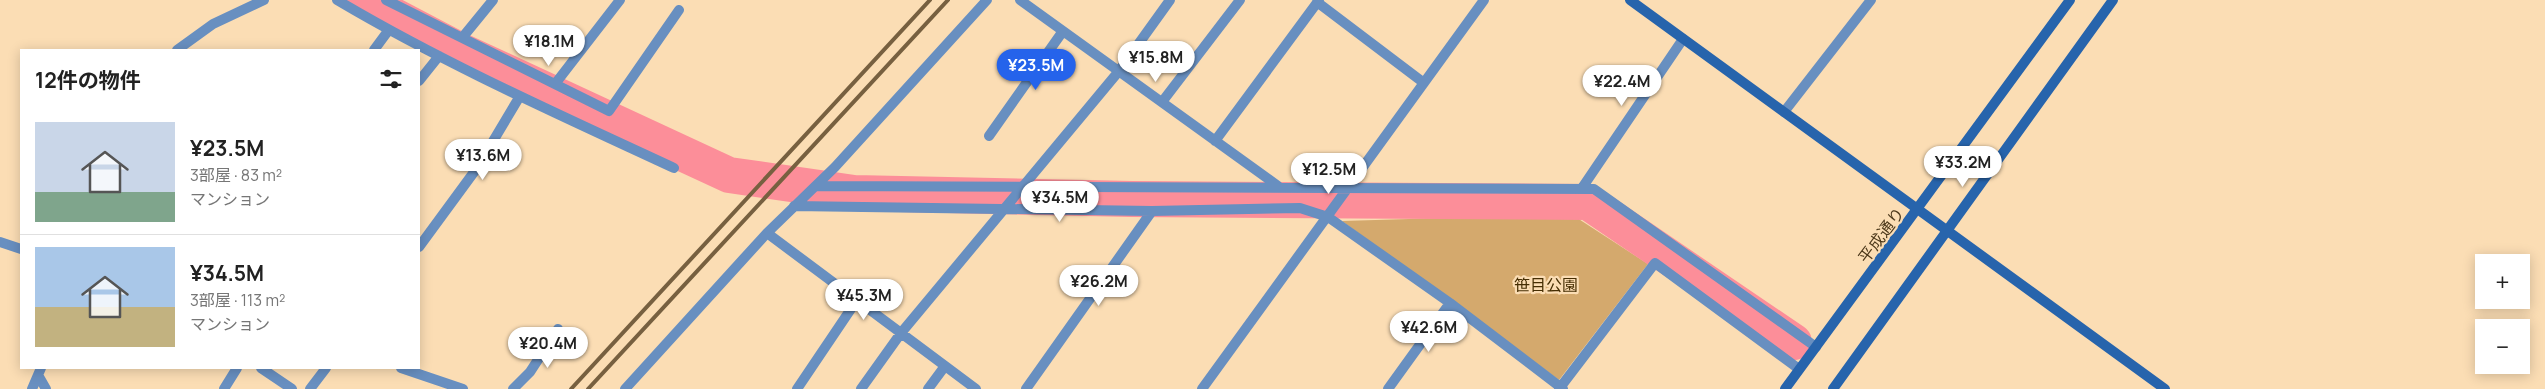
<!DOCTYPE html>
<html lang="ja">
<head>
<meta charset="utf-8">
<style>
	body { margin:0; font-family:Manrope,"Noto Sans JP",sans-serif; background:#f2f2f2; color:#222; height:100vh; display:flex; flex-direction:column; font-size:19px; white-space:nowrap }
	* { box-sizing:border-box; margin:0 }
	p { font-size:16px; color:#767676 }
	.icon { flex:none; width:28px; height:28px; fill:none; stroke:currentColor; stroke-width:2; stroke-linecap:round; stroke-linejoin:round }
	.map { position:relative; flex:1; overflow:hidden }
	.sheet { position:absolute; left:20px; top:49px; width:400px; height:320px; display:flex; flex-direction:column; background:#fff; border-radius:0px; box-shadow:0 2px 12px #0003 }
	.sheet>* { flex:none }
	.buttons { position:absolute; left:2475px; top:254px; display:grid; gap:10px }
	.buttons a { display:grid; place-items:center; width:55px; height:55px; border-radius:0px; background:#fff; box-shadow:0 2px 12px #0003; font-size:25px }
	.price { position:absolute; translate:-50% -42px; padding:0 11px; border-radius:18px; background:#fff; color:#222; font-size:16px; line-height:32px; filter:drop-shadow(0 1px 2px #0008) }
	.price::after { content:''; position:absolute; left:50%; top:30px; width:15px; height:11px; margin-left:-8px; background:inherit; clip-path:polygon(0 0,100% 0,50% 100%) }
	.price.on { background:#2563eb; color:#fff }
	ul { padding:0; list-style:none }
	li { display:flex; align-items:center; gap:15px; height:125px; padding:0 15px }
	li+li { border-top:1px solid #e0e0e0 }
	li span { display:grid; place-items:center; flex:none; width:140px; height:100px; border-radius:0px; color:#555 }
	li>.icon { margin-inline-start:auto }
	span .icon { width:60px; height:60px; fill:#fffc; stroke-width:1 }
	li b { font-size:21px }
	h2 { display:flex; justify-content:space-between; align-items:center; height:60px; padding:0 15px; font-size:21px }
	.map>svg:first-child { display:block }
	.green { fill:#d4a96d }
	.lines { fill:none; stroke-linecap:round; stroke-linejoin:round }
	.river { stroke:#fc8e99; stroke-width:36 }
	.street { stroke:#688fc0; stroke-width:10 }
	.secondary { stroke:#2764ac; stroke-width:10 }
	.rail { stroke:#776040; stroke-width:4 }
	.labels { text-anchor:middle; dominant-baseline:central; stroke-width:4.5; stroke-linejoin:round; paint-order:stroke }
	.street-label { font-size:16px; fill:#4c381a; stroke:#fbddb4 }
	.park-label { font-size:16px; fill:#462e03; stroke:#fbddb4 }
</style>
</head>
<body>
<div class="map">
<svg width="2545" height="389" viewBox="0 0 2545 389">
	<rect width="100%" height="100%" fill="#fbddb4"/>
	<path class="green" d="M1571 214 1648 264 1559 380 1342 221Z"/>
	<g class="lines">
		<path class="river" d="M364 0 459 50 729 175 854 193 1132 199 1588 202 1794 342"/>
		<path class="street" d="M337 0C445 64 560 115 674 168
			M386 0 609 111 679 10
			M1020 0 1278 186
			M1317 2 1424 83
			M462 38 493 0
			M177 50 213 24 264 0
			M374 50 388 31
			M419 81 439 56
			M555 84 620 0
			M1162 102 1240 0
			M1784 112 1871 0
			M989 136 1063 31
			M1215 141 1319 0
			M817 186 1594 189 1816 347
			M1582 188 1683 39
			M794 206 1152 211 1300 208 1328 217 1450 303 1563 389
			M767 233 976 389
			M0 242 21 249
			M419 247 477 168 520 96
			M261 368 292 389
			M401 368 463 389
			M38 375 46 389
			M32 389 41 368
			M224 389 237 368
			M310 389 326 368
			M513 389 530 372 558 329
			M625 389 767 233 835 167 987 0
			M797 389 857 300
			M861 389 901 333 1119 71 1170 0
			M928 389 945 366
			M1026 389 1152 211
			M1202 389 1484 0
			M1388 389 1450 303
			M1559 389 1655 263 1799 369"/>
		<path class="secondary" d="M1630 0 2165 389
			M1785 389 2070 0
			M1833 389 2113 0"/>
		<path class="rail" d="M571 389 930 0
			M588 389 948 0"/>
	</g>
	<g class="labels">
		<g class="street-label">
			<text transform="translate(1881 235) rotate(-53)">平成通り</text>
		</g>
		<g class="park-label">
			<text x="1546" y="285">笹目公園</text>
		</g>
	</g>
</svg>
<div class="buttons">
<a>+</a>
<a>−</a>
</div>
<b class="price" style="left:549px;top:67px">¥18.1M</b>
<b class="price" style="left:1156px;top:83px">¥15.8M</b>
<b class="price on" style="left:1036px;top:91px">¥23.5M</b>
<b class="price" style="left:1622px;top:107px">¥22.4M</b>
<b class="price" style="left:483px;top:181px">¥13.6M</b>
<b class="price" style="left:1963px;top:188px">¥33.2M</b>
<b class="price" style="left:1329px;top:195px">¥12.5M</b>
<b class="price" style="left:1060px;top:223px">¥34.5M</b>
<b class="price" style="left:1099px;top:307px">¥26.2M</b>
<b class="price" style="left:864px;top:321px">¥45.3M</b>
<b class="price" style="left:1429px;top:353px">¥42.6M</b>
<b class="price" style="left:548px;top:369px">¥20.4M</b>
<section class="sheet">
<h2>12件の物件<svg class="icon" aria-label="filters" viewBox="0 0 24 24"><path d="M4 7h16M4 17h16"/><circle cx="9" cy="7" r="2"/><circle cx="15" cy="17" r="2"/></svg></h2>
<ul>
<li><span style="background:linear-gradient(#c9d6e8 70%,#7fa58c 0)"><svg class="icon" aria-label="home" viewBox="0 0 24 24"><path d="M3 11l9-7 9 7M6 9v11h12V9"/></svg></span><div><b>¥23.5M</b><p>3部屋 · 83 m²</p><p>マンション</p></div></li>
<li><span style="background:linear-gradient(#a9c7e8 60%,#c2b280 0)"><svg class="icon" aria-label="home" viewBox="0 0 24 24"><path d="M3 11l9-7 9 7M6 9v11h12V9"/></svg></span><div><b>¥34.5M</b><p>3部屋 · 113 m²</p><p>マンション</p></div></li>
</ul>
</section>
</div>
</body>
</html>
